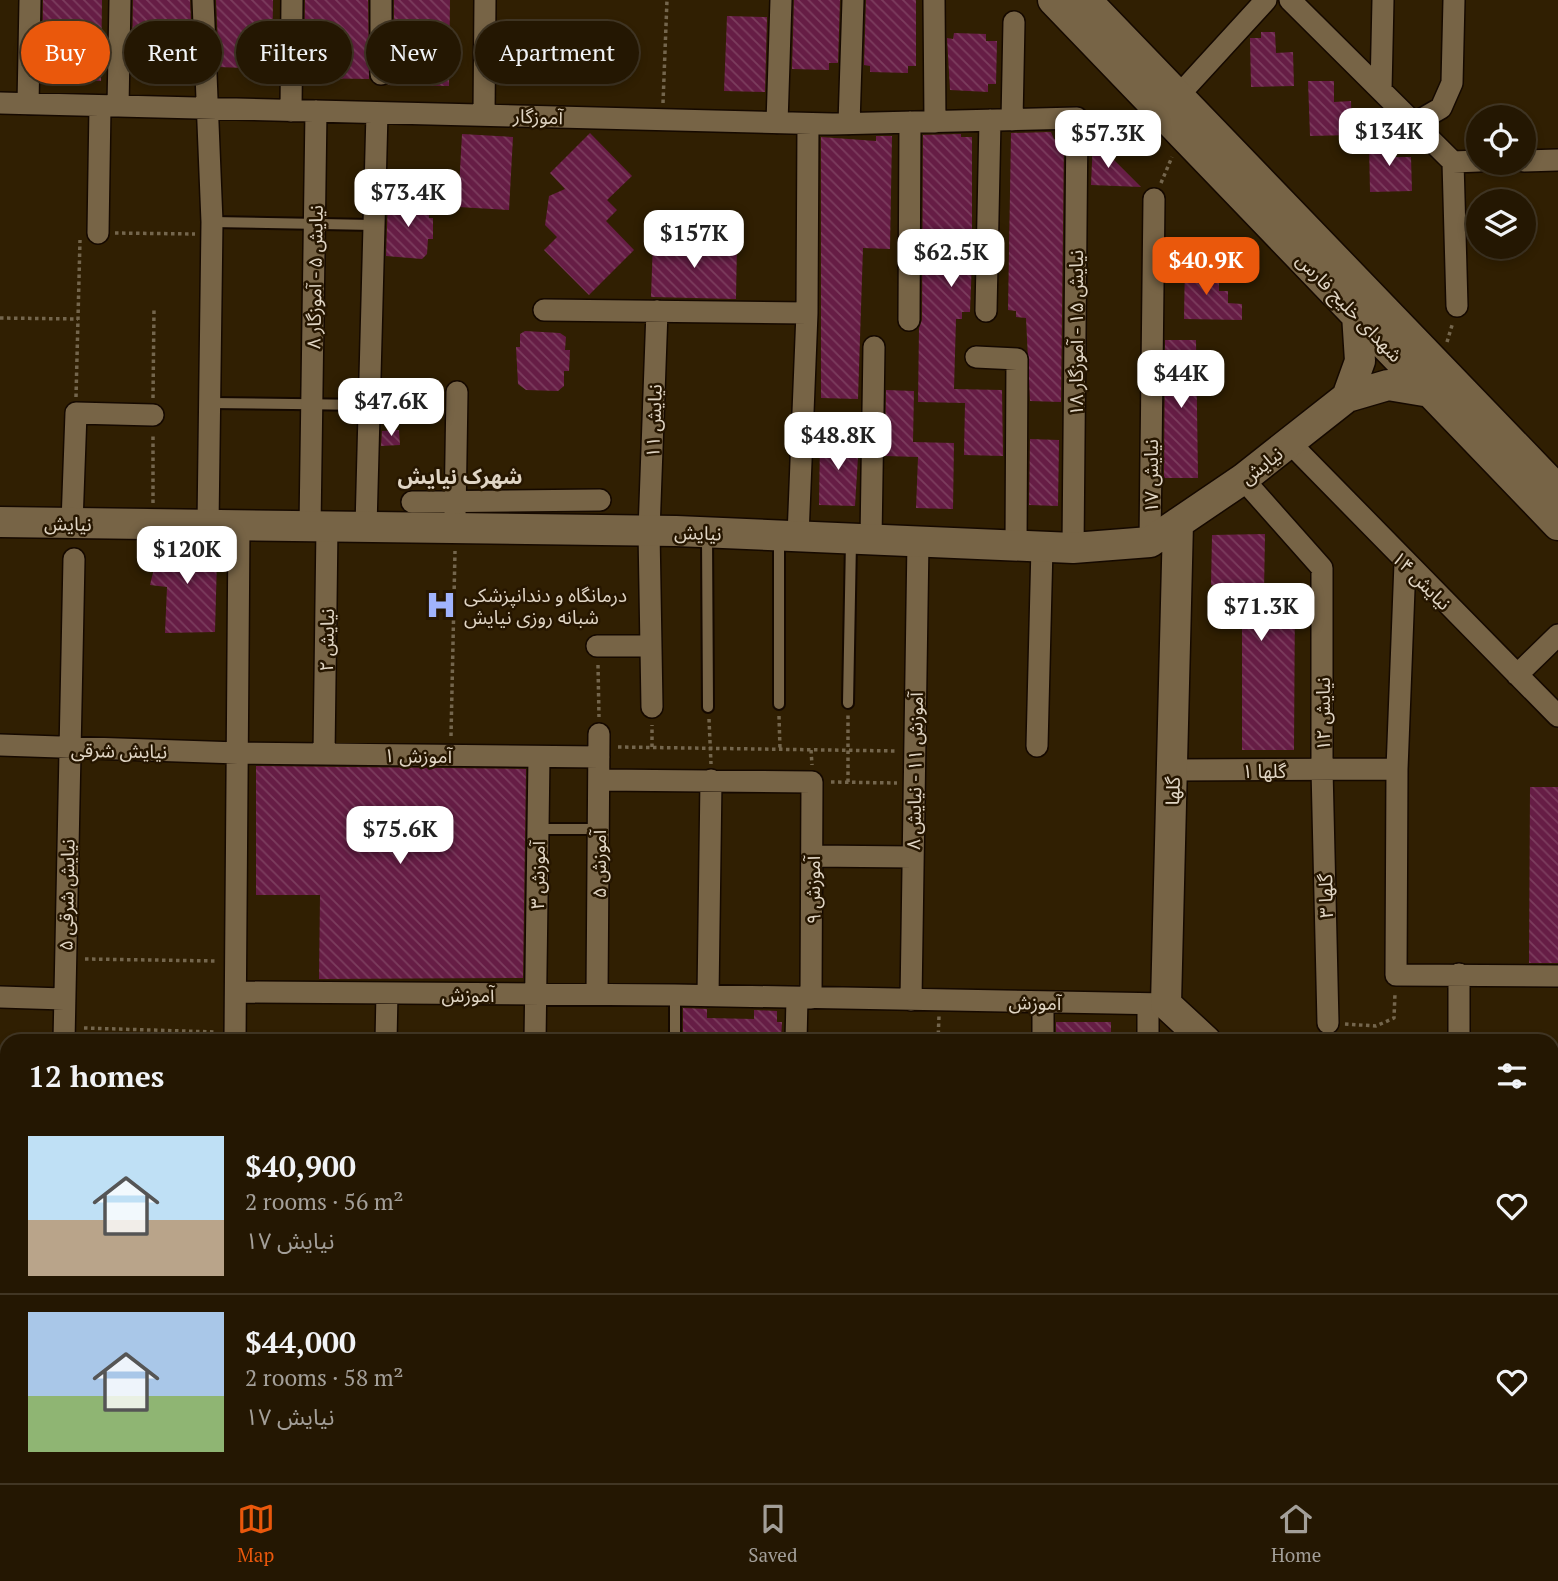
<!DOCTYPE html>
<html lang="en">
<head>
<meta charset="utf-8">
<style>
	body { margin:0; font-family:"PT Serif","Noto Sans Arabic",serif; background:#2c200c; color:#f1f3f6; height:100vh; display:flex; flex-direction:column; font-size:26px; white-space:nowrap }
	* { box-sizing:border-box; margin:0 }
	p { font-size:23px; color:#a39f99 }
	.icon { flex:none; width:38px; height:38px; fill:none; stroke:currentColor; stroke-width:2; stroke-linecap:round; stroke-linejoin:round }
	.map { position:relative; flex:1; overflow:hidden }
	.panel { position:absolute; left:0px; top:1034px; width:1559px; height:450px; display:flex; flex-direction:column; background:#241702; border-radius:21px 21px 0 0; box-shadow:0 4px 10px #0003,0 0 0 2px #413624 }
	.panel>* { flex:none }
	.top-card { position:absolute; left:21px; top:21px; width:700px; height:63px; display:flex; gap:14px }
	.controls { position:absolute; left:1466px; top:105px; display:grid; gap:14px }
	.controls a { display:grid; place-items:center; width:70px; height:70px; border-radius:50%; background:#241702; box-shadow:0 4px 10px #0003,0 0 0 2px #413624; font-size:35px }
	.price { position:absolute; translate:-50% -60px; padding:0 16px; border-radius:14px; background:#fff; color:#222; font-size:23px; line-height:46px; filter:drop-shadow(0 2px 4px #0008) }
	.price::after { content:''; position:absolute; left:50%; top:42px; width:21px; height:16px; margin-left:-10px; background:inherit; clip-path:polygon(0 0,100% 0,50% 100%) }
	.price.selected { background:#ea580c; color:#fff }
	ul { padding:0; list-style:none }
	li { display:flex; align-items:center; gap:21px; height:175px; padding:0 28px }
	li+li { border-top:2px solid #413624 }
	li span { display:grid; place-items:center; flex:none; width:196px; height:140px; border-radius:0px; color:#555 }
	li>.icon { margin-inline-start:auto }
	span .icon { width:84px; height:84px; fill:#fffc; stroke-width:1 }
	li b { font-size:30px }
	h2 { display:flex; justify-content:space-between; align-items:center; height:84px; padding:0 28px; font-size:30px }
	.pill { padding:0 24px; border-radius:32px; background:#241702; box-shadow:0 4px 10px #0003,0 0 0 2px #413624; font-size:24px; line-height:63px }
	.pill.selected { background:#ea580c; color:#fff }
	.tab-bar { display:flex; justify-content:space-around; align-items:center; height:98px; border-top:2px solid #413624; background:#241702; font-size:19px; color:#a39f99 }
	.tab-bar a { display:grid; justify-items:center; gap:4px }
	.tab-bar .selected { color:#ea580c }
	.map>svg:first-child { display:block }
	.building { fill:url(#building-back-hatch) }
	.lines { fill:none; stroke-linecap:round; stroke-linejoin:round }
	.lane-casing { stroke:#150900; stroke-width:14 }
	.street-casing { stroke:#150900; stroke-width:24 }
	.secondary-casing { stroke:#150900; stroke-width:33 }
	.primary-casing { stroke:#150900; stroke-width:37 }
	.path { stroke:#74664d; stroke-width:3.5; stroke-dasharray:3.5 3.5; stroke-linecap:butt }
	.lane { stroke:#776446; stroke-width:10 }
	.street { stroke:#776446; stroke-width:21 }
	.secondary { stroke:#776446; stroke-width:30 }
	.primary { stroke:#9f6649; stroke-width:33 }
	.labels { text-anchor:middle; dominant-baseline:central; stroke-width:5; stroke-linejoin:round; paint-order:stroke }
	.street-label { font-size:19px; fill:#e0d5c4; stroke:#261600 }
	.poi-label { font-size:19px; fill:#e0d5c4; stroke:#261600; text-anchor:start }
	.neighbourhood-label { font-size:21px; font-weight:bold; fill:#e0d5c4; stroke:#261600 }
</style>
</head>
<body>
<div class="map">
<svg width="1558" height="1483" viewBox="0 0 1558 1483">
	<defs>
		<pattern id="building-back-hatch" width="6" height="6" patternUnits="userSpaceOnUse" patternTransform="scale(1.75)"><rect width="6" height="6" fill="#661d45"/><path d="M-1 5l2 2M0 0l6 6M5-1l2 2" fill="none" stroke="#7c3d5e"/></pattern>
	</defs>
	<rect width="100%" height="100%" fill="#301f02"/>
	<path class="building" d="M43 0H102L101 81 42 80Z
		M133 0H190L193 67 132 66Z
		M216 0H273L272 69 219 67Z
		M305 0H368L369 79 304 78Z
		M394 0H450L449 86 388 85 394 74Z
		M794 0H840L838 63H829V70L792 69Z
		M866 0H916V66H908V73L870 72V66L864 65Z
		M727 16 767 17 765 92 724 91Z
		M1261 32H1275L1276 53 1293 52 1294 86 1251 87 1250 38H1261Z
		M954 33 986 34V41H997L996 84H988V92L950 90 947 38 953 39Z
		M1308 81H1334V102L1351 101 1352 135 1310 136Z
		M1051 132 1054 139H1064L1061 402 1030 401 1026 318 1016 317V311L1008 310 1011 133Z
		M590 133 632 176 607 200 617 210 606 221 634 250 589 295 544 250 557 237 545 225 549 196 565 189 550 173Z
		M462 134 513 137 509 210 458 207Z
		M961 134V137H972V260L970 312H962V319H956L954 389 1002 390 1003 456 964 455 965 403 918 402 919 328 922 320 923 135Z
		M876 136H892L890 249 863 248 858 399 821 398V137L876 141Z
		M1394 136 1395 157H1411L1412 191 1370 192 1369 143H1380V137Z
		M1093 139 1141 187 1091 185Z
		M388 200 424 201 429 205V218H433V239H428L427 254 422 259 386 256Z
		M653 241 737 243 736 299 651 297Z
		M1185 260 1201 261 1200 269 1208 270V280H1219V291H1228V303L1242 304V320L1184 319Z
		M525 331 560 333 566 337 565 350H570L569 371H564V386L558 391 526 390 518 384 516 347H520V334Z
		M1165 340H1196L1198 478H1164Z
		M886 390 914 391 913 442 954 443 953 509 916 508 918 457 885 456Z
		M399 430 400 445 381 446 382 431Z
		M820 439 859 440 855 506 819 505Z
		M1030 439 1059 440 1058 506 1029 505Z
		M1265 534 1264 592H1295L1294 750H1242V585H1211L1212 535Z
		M193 542 202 545 217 559 215 632 165 633 167 587 150 585 155 564V543Z
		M256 766 526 769 523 978 319 979 320 895H256Z
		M1530 787H1558V963H1529Z
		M683 1008 707 1009V1018L754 1019V1010L777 1011V1022H782L781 1041H683Z
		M1056 1022H1111V1041H1056Z"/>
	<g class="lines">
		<g class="lane-casing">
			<path id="lane" d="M212 222 374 225
				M210 403 369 405
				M707 534 708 707
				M779 539V704
				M848 703 851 541
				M538 829H599
				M675 1041V995"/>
		</g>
		<g class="street-casing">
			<path id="street" d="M203 0 212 222 208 525
				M934 0 935 122
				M1290 0 1453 162 1479 161
				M381 74V0
				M1381 90 1383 0
				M1179 95 1266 0
				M0 103 832 124 1077 118 1073 548
				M28 104 30 0
				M118 106 120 0
				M291 111 292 0
				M484 114 485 0
				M1012 120 1014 22
				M777 123 781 0
				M1415 123 1441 108 1452 83 1454 0
				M849 124 853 0
				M1524 161 1558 160
				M1453 162 1457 306
				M98 233 100 106
				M544 310 807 313
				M986 311 990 120
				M909 320 910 122
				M976 357 1017 359 1016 546
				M1289 442 1558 716
				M1243 479 1322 568V769L1328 1023
				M412 502 600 500
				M455 516 457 392
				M72 523 76 413 153 415
				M310 527 316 111
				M366 527 377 113
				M798 536 807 313 808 124
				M871 539 874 347
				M1150 542 1154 199
				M1405 563 1397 769 1396 975 1558 976
				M597 646H651
				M1517 675 1558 635
				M652 707 649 531 657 311
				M0 745 238 753 599 757
				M1037 746 1042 547
				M324 754 327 527
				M1173 770 1397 769
				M599 780 812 782 811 998
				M812 856 913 857
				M237 992 675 995 1166 1004
				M597 994 599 734
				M708 996 711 780
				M0 997 64 999
				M911 1000 918 541
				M64 1041 74 559
				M235 1041 239 526
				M386 1041 387 993
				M535 1041 539 757
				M796 1041 797 998
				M1043 1041V1002
				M1148 1041V1005
				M1459 1041V974
				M1552 1143H1558
				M1552 1345 1558 1338
				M534 1477V1483
				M677 1477V1483
				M874 1481V1477
				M1281 1483V1477"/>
		</g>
		<g class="secondary-casing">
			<path id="secondary" d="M1053 0 1558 525
				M1086 0 1558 490
				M1347 397 1360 361 1357 314
				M0 522 676 531 1073 548 1150 542 1243 479 1347 397 1388 385 1430 392
				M1178 523 1166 1004 1206 1041
				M1552 1367 1558 1373"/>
		</g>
		<g class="primary-casing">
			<path id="primary" d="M0 1234 7 1242
				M214 1477 219 1483"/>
		</g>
		<path class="path" d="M663 103 667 0
			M1096 116 1130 114
			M1161 183 1172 157
			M115 233 195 234
			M0 318 78 319
			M1447 342 1453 322
			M76 397 80 240
			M153 398 154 309
			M153 503V434
			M598 665 599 717
			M779 716 780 749
			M709 719 711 764
			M451 736 455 551
			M618 747 897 751
			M652 747V725
			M811 750 812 765
			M831 782 897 783
			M848 782V715
			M85 959 217 961
			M1345 1024 1376 1026 1394 1018 1395 993
			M84 1028 216 1032
			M938 1041 939 1016
			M0 1189 7 1197
			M252 1477 257 1483"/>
		<use href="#lane" class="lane"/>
		<use href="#street" class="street"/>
		<use href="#secondary" class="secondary"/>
		<use href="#primary" class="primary"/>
	</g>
	<defs>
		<g id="hospital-bare" transform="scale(2.415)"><path d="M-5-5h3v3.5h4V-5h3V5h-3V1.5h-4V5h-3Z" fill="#a0b3fd" stroke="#261600" stroke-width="2.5" paint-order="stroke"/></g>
	</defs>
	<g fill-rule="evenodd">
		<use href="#hospital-bare" x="441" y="605"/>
	</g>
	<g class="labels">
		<g class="street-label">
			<text transform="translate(538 116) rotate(2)">آموزگار</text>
			<text transform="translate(314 277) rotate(-89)">نیایش ۵ - آموزگار ۸</text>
			<text transform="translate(1350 307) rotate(46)">شهدای خلیج فارس</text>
			<text transform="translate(1075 333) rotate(-90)">نیایش ۱۵ - آموزگار ۱۸</text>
			<text transform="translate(653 421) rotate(-88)">نیایش ۱۱</text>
			<text transform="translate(1261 465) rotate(-38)">نیایش</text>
			<text transform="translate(1150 476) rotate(-90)">نیایش ۱۷</text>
			<text transform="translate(68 523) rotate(1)">نیایش</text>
			<text transform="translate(698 532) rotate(2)">نیایش</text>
			<text transform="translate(1422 580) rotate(45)">نیایش ۱۴</text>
			<text transform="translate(326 640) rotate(-89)">نیایش ۲</text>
			<text transform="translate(1322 714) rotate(-90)">نیایش ۱۲</text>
			<text transform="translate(119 750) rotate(1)">نیایش شرقی</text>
			<text transform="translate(418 755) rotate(1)">آموزش ۱</text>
			<text x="1264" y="770">گلها ۱</text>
			<text transform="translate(914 771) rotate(-89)">آموزش ۱۱ - نیایش ۸</text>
			<text transform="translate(1172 791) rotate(-88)">گلها</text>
			<text transform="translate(598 864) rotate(-90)">آموزش ۵</text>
			<text transform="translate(537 875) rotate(-89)">آموزش ۳</text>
			<text transform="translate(812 890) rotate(-90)">آموزش ۹</text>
			<text transform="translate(66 895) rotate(-89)">نیایش شرقی ۵</text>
			<text transform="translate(1325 896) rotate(-91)">گلها ۳</text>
			<text x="468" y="994">آموزش</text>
			<text transform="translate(1035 1002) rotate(1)">آموزش</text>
		</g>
		<g class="poi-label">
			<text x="464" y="594">درمانگاه و دندانپزشکی<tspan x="464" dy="22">شبانه روزی نیایش</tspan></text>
		</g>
		<g class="neighbourhood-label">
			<text x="460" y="476">شهرک نیایش</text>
		</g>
	</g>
</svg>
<div class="controls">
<a><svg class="icon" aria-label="locate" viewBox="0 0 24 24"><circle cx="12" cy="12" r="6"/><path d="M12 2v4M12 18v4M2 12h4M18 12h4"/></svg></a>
<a><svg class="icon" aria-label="layers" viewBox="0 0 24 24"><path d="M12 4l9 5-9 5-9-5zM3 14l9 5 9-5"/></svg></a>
</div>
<b class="price" style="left:1389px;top:168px">$134K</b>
<b class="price" style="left:1108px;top:170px">$57.3K</b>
<b class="price" style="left:408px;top:229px">$73.4K</b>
<b class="price" style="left:694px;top:270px">$157K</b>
<b class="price" style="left:951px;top:289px">$62.5K</b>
<b class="price selected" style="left:1206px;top:297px">$40.9K</b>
<b class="price" style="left:1181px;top:410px">$44K</b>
<b class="price" style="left:391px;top:438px">$47.6K</b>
<b class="price" style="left:838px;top:472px">$48.8K</b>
<b class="price" style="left:187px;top:586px">$120K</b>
<b class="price" style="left:1261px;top:643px">$71.3K</b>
<b class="price" style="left:400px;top:866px">$75.6K</b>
<div class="top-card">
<a class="pill selected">Buy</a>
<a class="pill">Rent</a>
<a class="pill">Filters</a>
<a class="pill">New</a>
<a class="pill">Apartment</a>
</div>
<section class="panel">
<h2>12 homes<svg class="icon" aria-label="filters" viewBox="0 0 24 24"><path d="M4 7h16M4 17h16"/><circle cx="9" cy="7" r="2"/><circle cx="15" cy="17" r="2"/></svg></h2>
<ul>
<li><span style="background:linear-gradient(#bfe0f5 60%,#b9a48a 0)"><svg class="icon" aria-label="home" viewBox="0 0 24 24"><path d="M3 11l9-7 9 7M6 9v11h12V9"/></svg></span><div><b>$40,900</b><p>2 rooms · 56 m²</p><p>نیایش ۱۷</p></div><svg class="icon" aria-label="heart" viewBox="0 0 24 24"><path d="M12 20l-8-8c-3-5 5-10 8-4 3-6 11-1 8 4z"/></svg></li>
<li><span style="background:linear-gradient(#a9c7e8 60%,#8fb573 0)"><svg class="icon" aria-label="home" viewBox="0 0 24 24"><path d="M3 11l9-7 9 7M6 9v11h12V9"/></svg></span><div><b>$44,000</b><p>2 rooms · 58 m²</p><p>نیایش ۱۷</p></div><svg class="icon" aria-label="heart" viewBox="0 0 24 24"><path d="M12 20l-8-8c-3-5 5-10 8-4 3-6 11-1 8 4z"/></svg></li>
</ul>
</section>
</div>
<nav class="tab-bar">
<a class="selected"><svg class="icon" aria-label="map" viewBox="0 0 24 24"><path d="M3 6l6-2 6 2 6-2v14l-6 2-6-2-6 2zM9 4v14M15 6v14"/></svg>Map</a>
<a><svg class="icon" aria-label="saved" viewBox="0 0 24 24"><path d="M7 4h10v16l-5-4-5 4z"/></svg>Saved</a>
<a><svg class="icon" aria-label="home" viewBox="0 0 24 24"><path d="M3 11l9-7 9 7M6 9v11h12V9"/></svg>Home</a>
</nav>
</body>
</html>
